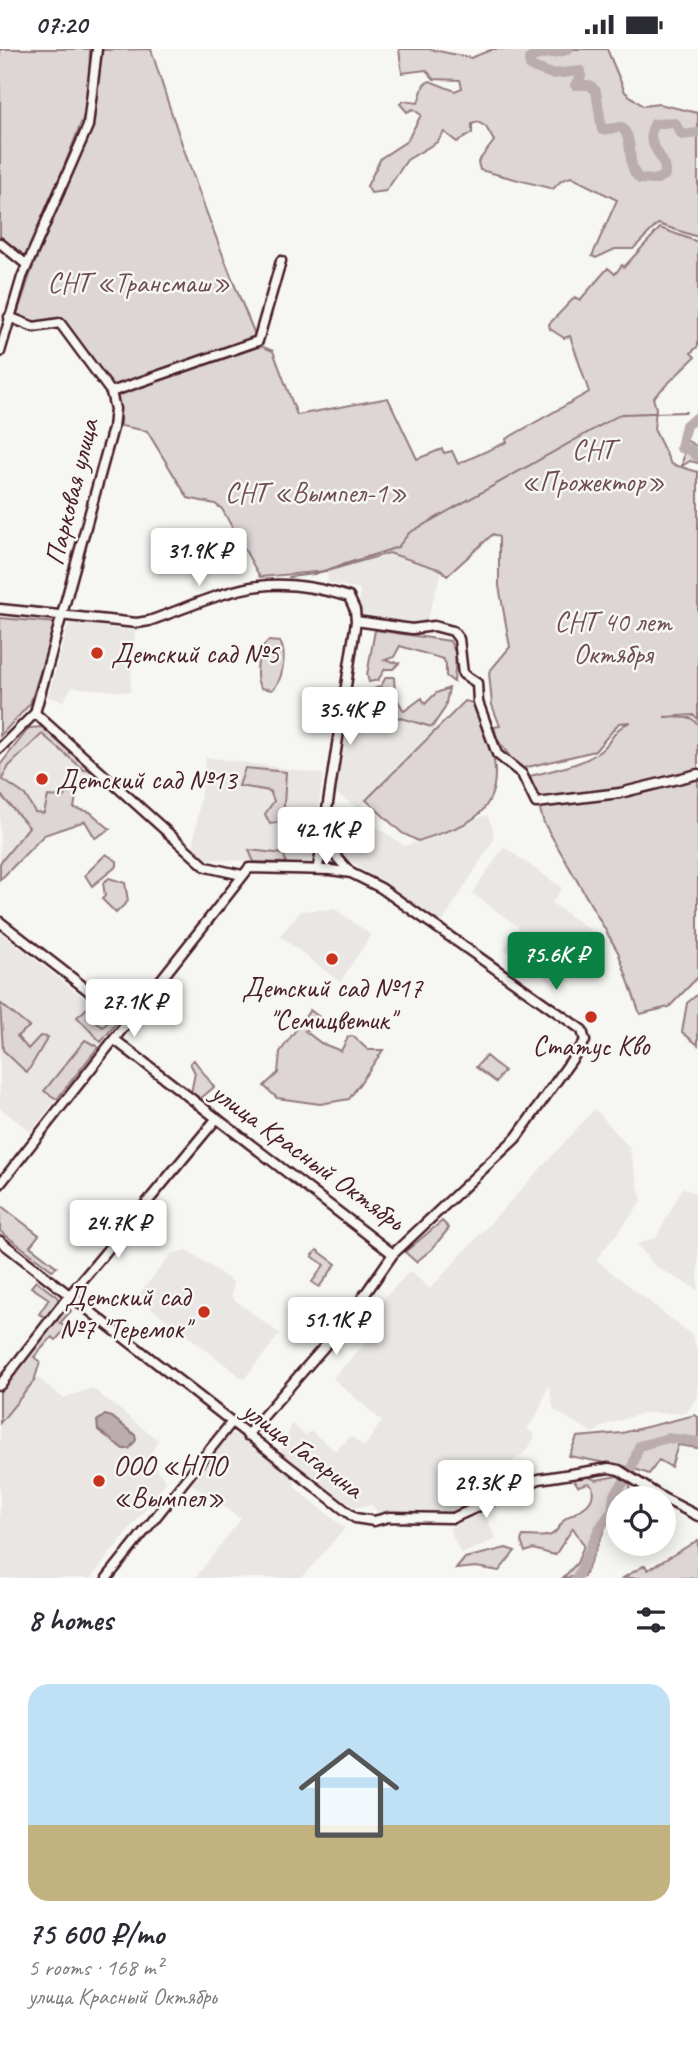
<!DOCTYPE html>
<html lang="en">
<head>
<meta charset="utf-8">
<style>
	body { margin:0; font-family:Caveat,sans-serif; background:#f2f2f3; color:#2b2b33; height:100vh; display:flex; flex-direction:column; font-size:26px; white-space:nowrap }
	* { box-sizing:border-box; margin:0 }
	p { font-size:23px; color:#7c7c81 }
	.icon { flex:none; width:38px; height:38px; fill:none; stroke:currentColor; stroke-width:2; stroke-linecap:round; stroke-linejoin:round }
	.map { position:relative; height:1529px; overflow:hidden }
	.side { display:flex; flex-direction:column; background:#fff; flex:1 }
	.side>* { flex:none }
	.tools { position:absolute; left:606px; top:1437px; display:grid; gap:14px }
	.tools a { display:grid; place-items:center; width:70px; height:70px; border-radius:50%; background:#fff; box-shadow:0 4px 18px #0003; font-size:35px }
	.price { position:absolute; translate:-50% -60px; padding:0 16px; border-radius:7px; background:#fff; color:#222; font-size:23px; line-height:46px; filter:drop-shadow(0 2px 4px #0008) }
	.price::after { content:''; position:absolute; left:50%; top:42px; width:21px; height:16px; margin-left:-10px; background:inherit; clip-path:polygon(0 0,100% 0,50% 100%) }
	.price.current { background:#0b8043; color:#fff }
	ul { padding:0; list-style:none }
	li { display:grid; align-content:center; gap:14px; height:371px; padding:0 28px }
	li span { display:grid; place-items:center; height:217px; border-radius:21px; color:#555 }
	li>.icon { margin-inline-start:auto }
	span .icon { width:126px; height:126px; fill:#fffc; stroke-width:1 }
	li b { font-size:30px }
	h2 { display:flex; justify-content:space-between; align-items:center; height:84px; padding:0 28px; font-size:30px }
	.status { display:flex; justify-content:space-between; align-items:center; height:49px; padding:0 35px; background:#fff; direction:ltr }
	.status svg { height:19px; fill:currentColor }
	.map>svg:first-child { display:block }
	.built { fill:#e9e6e3 }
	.green { fill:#ddd6d5; stroke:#947a80; stroke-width:2 }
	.water { fill:#bbadae; stroke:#8e747a; stroke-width:2 }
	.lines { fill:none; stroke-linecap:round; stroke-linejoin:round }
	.stream { stroke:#8e747a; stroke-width:2 }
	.river { stroke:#bbadae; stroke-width:10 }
	.minor-casing { stroke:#4a1f2b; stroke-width:13 }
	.minor { stroke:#f6f6f2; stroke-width:8 }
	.poi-dot { fill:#c8321e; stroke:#f6f6f2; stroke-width:2.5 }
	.labels { text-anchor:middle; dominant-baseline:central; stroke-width:5; stroke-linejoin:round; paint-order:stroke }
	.park-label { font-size:28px; fill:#6f4d56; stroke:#f6f6f2 }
	.street-label { font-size:28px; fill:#4a1f2b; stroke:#f6f6f2 }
	.poi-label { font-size:28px; fill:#4a1f2b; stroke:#f6f6f2; text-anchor:start }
</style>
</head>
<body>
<div class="status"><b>07:20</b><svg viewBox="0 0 49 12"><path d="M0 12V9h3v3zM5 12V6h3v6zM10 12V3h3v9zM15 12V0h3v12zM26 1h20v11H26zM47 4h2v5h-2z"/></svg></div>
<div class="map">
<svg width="698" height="1529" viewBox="0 0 698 1529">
	<rect width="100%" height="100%" fill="#f6f6f2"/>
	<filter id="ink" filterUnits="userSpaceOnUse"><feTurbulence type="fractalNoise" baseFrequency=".0143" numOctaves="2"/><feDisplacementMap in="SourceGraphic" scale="14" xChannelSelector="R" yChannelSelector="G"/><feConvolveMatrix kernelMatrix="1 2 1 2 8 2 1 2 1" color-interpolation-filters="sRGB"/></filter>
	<g filter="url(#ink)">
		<path class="built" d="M389 504 442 521 425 578 359 569 360 540 328 534 327 522Z
			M69 574 135 582 130 643 72 638 63 652 48 648Z
			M352 653 438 677 359 760 336 744Z
			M42 678 92 722 0 815V722Z
			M206 708 323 725 311 815 207 810 193 800Z
			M353 762 405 797 487 766 493 780V792L440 877 327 795Z
			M504 798 562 839 552 854 594 884 556 937 504 900 519 878 472 844Z
			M335 860 371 886 340 933 280 887 301 862Z
			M0 883 99 961 85 979 101 993 31 1083 0 1059Z
			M595 1060 629 1098 642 1152 596 1211 692 1286 698 1303V1347L686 1364H643L605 1376 593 1384 554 1361 549 1336 536 1368 527 1379 535 1388 527 1401 447 1466 379 1465 372 1456 356 1458 332 1445 279 1405 292 1375 306 1387 310 1382 336 1402 351 1387 364 1398 382 1372 333 1329 364 1296 369 1285 359 1276 410 1222 430 1240Z
			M683 1138 698 1146V1241L655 1217 637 1195 656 1189Z
			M187 1201 233 1233 232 1249 280 1285 244 1330 137 1248 171 1205Z
			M33 1325 63 1349 92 1339 158 1391 149 1408 166 1433 91 1529H0V1369Z
			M230 1385 243 1386 294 1427 295 1439 345 1479 301 1529H195L241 1470 191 1435Z
			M484 1463 496 1490 461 1505 449 1479Z"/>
		<path class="green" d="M0 0H90L89 54 28 209 19 206 0 187Z
			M151 0C181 98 216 193 256 288L112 339 59 270 37 276 16 268 32 220 89 85 95 63 101 1Z
			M399 0H429L471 9 493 0H607L625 43 643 57 659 55 698 64V188L658 175 633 200H615L596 209 592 207 617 151 571 128 562 131 553 140 480 121 478 113 494 92 486 78 478 73 472 75V84L457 93 444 83 437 93 407 111 386 142 371 144 367 137 381 109 407 92 421 66 413 60 407 63 400 55 404 52 418 54 424 35 430 32 455 42 462 39 460 31 434 30 426 21 402 24Z
			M660 179 698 193V297L691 304 695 308 653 349 656 359 654 380 671 415 698 423V671L694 666 664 668 691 669 698 675V928L669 958 640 965 618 903 544 774 530 727C552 721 580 717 599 703 613 693 612 680 630 673L619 674 595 702 519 720 497 690 494 678 500 677 492 656 489 623 510 598 499 537V488L493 485 447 527 442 521 389 504 327 522 260 528 222 460 215 455 188 449 147 382 121 377 117 346 261 297 273 302 297 366 388 349 417 410 442 400 444 404 452 402 458 415 507 393 506 390 589 343 570 287 564 289 550 280 549 275 575 248 580 251 608 219 615 225 622 216 624 218Z
			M686 391 698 398V414L690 412 682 417Z
			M0 569 56 574 30 655 0 687Z
			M375 581 450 592 456 605 454 633 446 627V615L443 610 400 597 394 608 385 611 399 614 393 620H385L378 631 369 633 367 626Z
			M268 592 280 593C287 604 283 633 272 641L261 639C253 628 258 601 268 592Z
			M386 628H394L395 647 404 662 422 649 425 655 436 644 449 639 445 659 432 678 369 660 367 643 381 637Z
			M465 652 473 654C490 684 510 737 478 766 463 779 437 785 418 792L402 784 366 751Z
			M42 678 92 722 84 721 42 685 9 717 2 730 25 746 35 763 44 764 48 747 63 748 78 737 74 759 90 763 110 780 95 789 85 772 44 786 0 831V814L29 778 0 745V716L29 679Z
			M245 719 286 723 283 773 270 775 265 765 274 752 270 742 239 737Z
			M249 801 284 805 286 814 254 813Z
			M106 805 117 812V817L92 837 85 826Z
			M109 829 125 834 128 852 116 864 102 850 105 847 103 834Z
			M698 945V996L682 983 687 954Z
			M0 954 29 978 17 987 28 1000 40 987 48 988 27 1024 3 1001Z
			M92 955 99 961 96 973 103 978 114 967 119 971 101 993 77 968Z
			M310 961 326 973 305 982 321 994 341 1002 348 988 353 987 368 1001H383L349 1050 320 1055 277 1049 264 1037 278 1024 280 1003Z
			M85 991 98 998 57 1050 44 1042Z
			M486 1007 504 1022 496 1033 476 1018Z
			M194 1011 214 1038 199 1051 191 1044 195 1024 190 1014Z
			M0 1156 39 1186 30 1197 57 1218 52 1221 0 1182Z
			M442 1172 449 1179 432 1200 416 1213 405 1203Z
			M317 1201 336 1215 319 1238 312 1233 324 1216 312 1207Z
			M36 1232 57 1248 59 1253 49 1270 39 1265 49 1250 31 1238Z
			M68 1257 71 1262 60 1274 66 1279 56 1291 52 1288 34 1308 40 1313 34 1332 0 1374V1342Z
			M695 1366 698 1368V1399L678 1396 671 1418 659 1411 649 1425 632 1419 569 1407 577 1388 622 1384Z
			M584 1426 596 1431 622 1426 631 1434 628 1449H618V1465L609 1470 584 1527 563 1529 577 1514 584 1496 573 1479 555 1506 533 1500 525 1503 521 1492 523 1487C532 1487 543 1489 551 1486 559 1482 560 1474 566 1469 578 1461 597 1457 592 1437L588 1434 578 1437 573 1429Z
			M698 1491V1529H623L645 1516 648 1521Z
			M506 1499 515 1502 499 1522 476 1518 456 1520 465 1509Z"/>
		<path class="water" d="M105 1366 112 1368 135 1386 136 1391 129 1400H123L98 1381 97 1372Z"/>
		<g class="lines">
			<path class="stream" d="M289 528 314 525 398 498 409 484 621 365 686 363"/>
			<path class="river" d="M568 0C555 7 542 1 529 10L530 17 552 25 580 22 581 27 575 36H590L596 42 602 81 621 78C636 90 624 117 640 130L655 131 665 126C667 106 643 96 654 75L675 74 682 86 698 84
				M698 368 686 376 681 399 689 400 698 408
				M577 1529 599 1480 612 1462 614 1446 630 1425 639 1397 668 1389 698 1393"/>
			<g class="minor-casing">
				<path id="minor" d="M0 194 27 216
					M9 268 34 278 60 274 111 343 115 360 113 379 35 664
					M0 303 22 228 88 77 97 0
					M111 343 258 292 281 212
					M0 560 137 574 149 572C230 543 262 521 349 548L355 561 356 572 318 819
					M356 572 412 580 434 577 453 582 459 590 463 625 477 634 478 653 497 705 522 725 536 754 620 744 698 725
					M0 699 35 664 206 818 242 826
					M323 793 351 824
					M0 873 129 973
					M115 991 393 1205
					M0 1135 249 819 331 821 351 824 381 839 582 981 585 992 516 1089 393 1205 345 1274 247 1386
					M0 1192 355 1469 374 1472 389 1468 453 1469 539 1430 609 1419 619 1421 663 1449
					M0 1336 65 1252 217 1069
					M663 1449 698 1467
					M107 1529 231 1374"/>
			</g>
			<use href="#minor" class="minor"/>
		</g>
	</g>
	<g class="poi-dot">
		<circle cx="97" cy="604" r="7"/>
		<circle cx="42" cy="730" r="7"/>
		<circle cx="332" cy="910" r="7"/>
		<circle cx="591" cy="968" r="7"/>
		<circle cx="204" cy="1263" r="7"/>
		<circle cx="99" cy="1432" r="7"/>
	</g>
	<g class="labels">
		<g class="park-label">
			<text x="139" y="233">СНТ «Трансмаш»</text>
			<text x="593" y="400">СНТ<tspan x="593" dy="32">«Прожектор»</tspan></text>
			<text x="316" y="443">СНТ «Вымпел-1»</text>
			<text x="613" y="572">СНТ 40 лет<tspan x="613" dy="32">Октября</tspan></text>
		</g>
		<g class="street-label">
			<text transform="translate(71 443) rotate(-76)">Парковая улица</text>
			<text transform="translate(308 1107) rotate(36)">улица Красный Октябрь</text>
			<text transform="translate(303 1400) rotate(37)">улица Гагарина</text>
		</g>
		<g class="poi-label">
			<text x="111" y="604">Детский сад №5</text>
			<text x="56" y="730">Детский сад №13</text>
			<text x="332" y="938" text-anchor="middle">Детский сад №17<tspan x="332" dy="32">"Семицветик"</tspan></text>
			<text x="591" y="996" text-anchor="middle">Статус Кво</text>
			<text x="190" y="1247" text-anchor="end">Детский сад<tspan x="190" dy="32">№7 "Теремок"</tspan></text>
			<text x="113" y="1416">ООО «НПО<tspan x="113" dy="32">«Вымпел»</tspan></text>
		</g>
	</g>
</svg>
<div class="tools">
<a><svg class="icon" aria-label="locate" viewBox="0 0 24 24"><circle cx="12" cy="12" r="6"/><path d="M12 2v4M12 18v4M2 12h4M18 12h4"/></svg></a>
</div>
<b class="price" style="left:199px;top:539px">31.9K ₽</b>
<b class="price" style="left:350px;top:698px">35.4K ₽</b>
<b class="price" style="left:326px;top:818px">42.1K ₽</b>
<b class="price current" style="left:556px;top:943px">75.6K ₽</b>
<b class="price" style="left:134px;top:990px">27.1K ₽</b>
<b class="price" style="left:118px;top:1211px">24.7K ₽</b>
<b class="price" style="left:336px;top:1308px">51.1K ₽</b>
<b class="price" style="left:486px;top:1471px">29.3K ₽</b>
</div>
<section class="side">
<h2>8 homes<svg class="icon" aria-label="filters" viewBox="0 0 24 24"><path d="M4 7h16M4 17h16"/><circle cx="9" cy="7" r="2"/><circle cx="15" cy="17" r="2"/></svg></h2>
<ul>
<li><span style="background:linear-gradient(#bfe0f5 65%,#c2b280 0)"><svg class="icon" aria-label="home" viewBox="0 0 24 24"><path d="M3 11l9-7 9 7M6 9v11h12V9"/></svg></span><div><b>75 600 ₽/mo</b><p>5 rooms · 168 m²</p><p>улица Красный Октябрь</p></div></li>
</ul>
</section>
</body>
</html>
